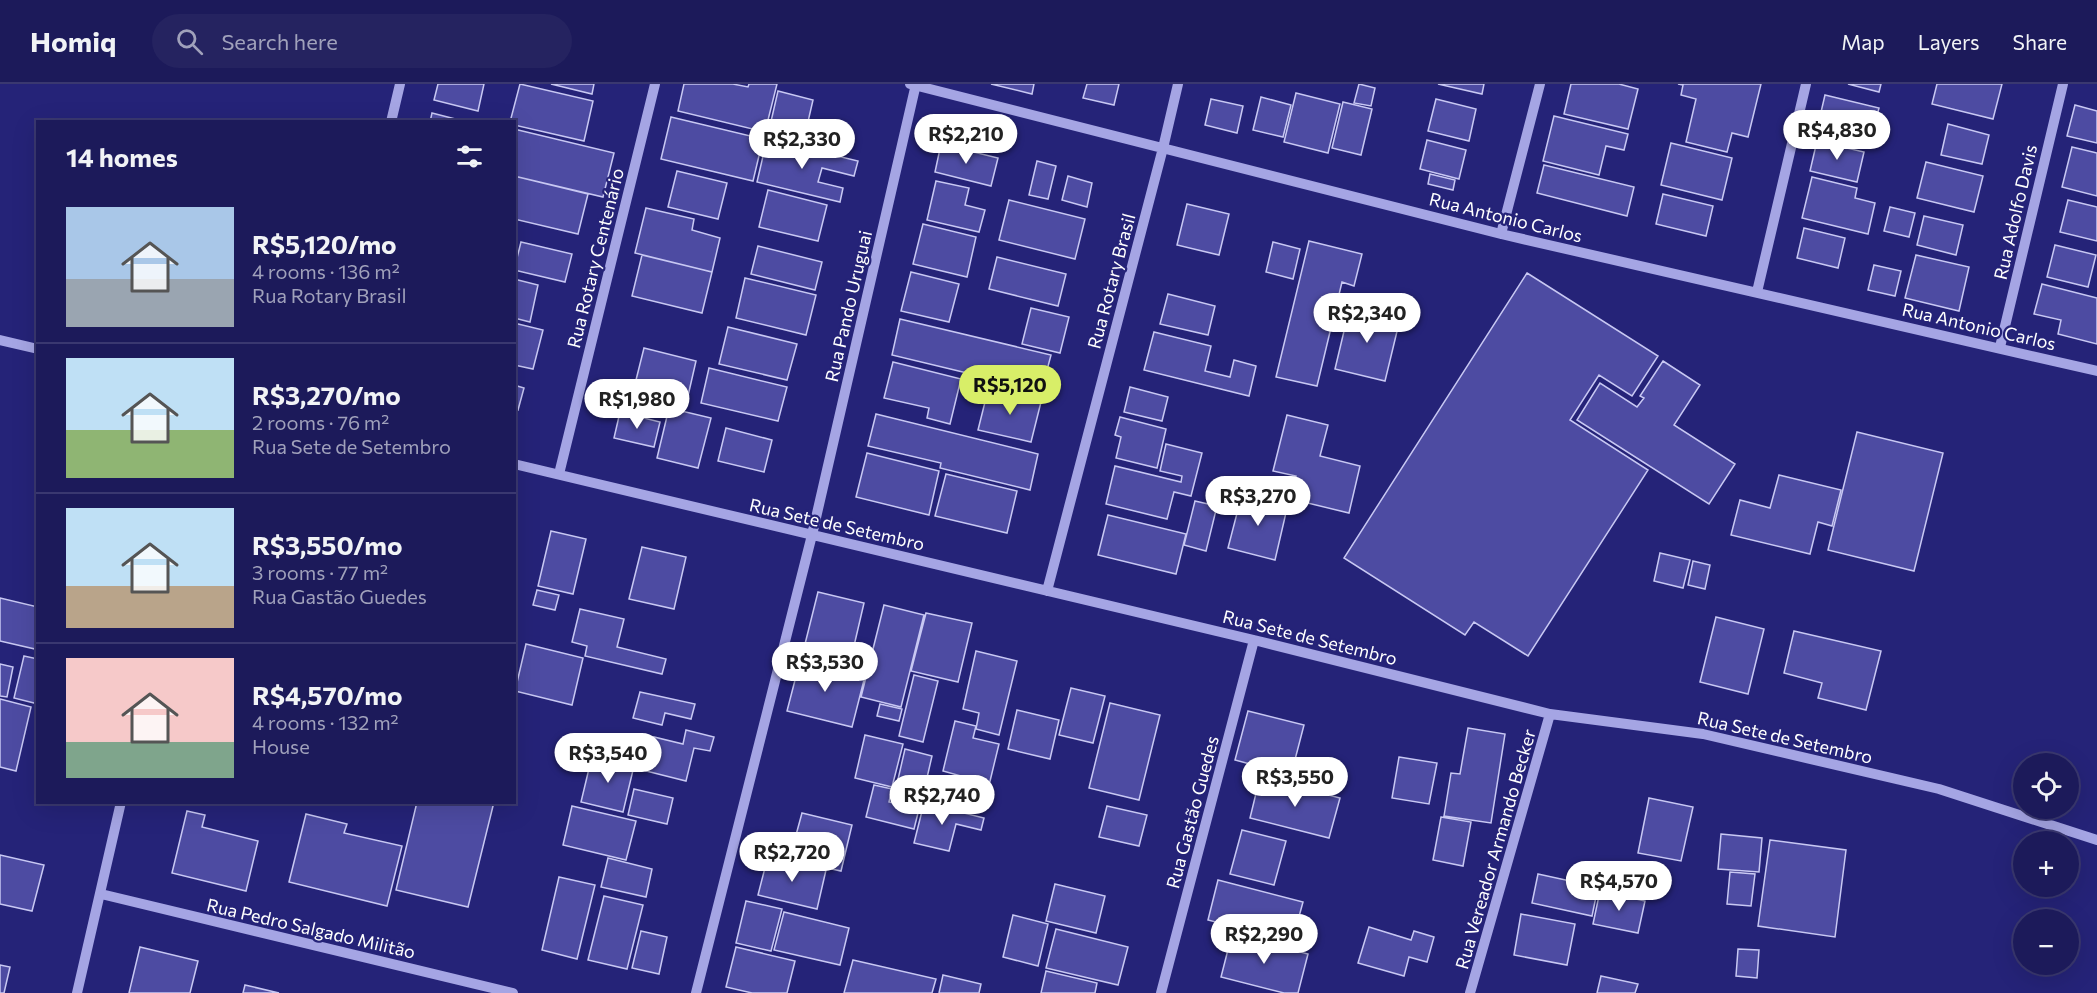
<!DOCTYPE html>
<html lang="en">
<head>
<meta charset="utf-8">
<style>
	body { margin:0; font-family:Commissioner,sans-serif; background:#252360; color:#f1f3f6; height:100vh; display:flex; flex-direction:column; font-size:22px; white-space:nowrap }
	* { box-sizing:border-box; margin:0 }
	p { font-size:20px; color:#a0a1bb }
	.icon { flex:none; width:33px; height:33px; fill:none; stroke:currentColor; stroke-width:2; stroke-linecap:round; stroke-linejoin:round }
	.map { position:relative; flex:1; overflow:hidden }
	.drawer { position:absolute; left:36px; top:36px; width:480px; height:684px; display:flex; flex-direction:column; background:#1c1a5a; border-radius:0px; box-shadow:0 6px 24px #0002,0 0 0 2px #3a3870 }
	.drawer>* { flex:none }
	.buttons { position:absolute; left:2013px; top:669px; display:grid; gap:12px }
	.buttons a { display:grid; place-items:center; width:66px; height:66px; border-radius:50%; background:#1c1a5a; box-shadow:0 6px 24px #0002,0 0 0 2px #3a3870; font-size:30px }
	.price { position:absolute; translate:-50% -51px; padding:0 14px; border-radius:21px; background:#fff; color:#222; font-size:20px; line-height:39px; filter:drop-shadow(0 2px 3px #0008) }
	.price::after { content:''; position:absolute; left:50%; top:36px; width:18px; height:14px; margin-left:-9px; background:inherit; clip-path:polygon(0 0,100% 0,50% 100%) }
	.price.active { background:#d8ee68; color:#111 }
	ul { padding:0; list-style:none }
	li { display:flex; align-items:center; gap:18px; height:150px; padding:0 30px }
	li+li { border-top:2px solid #3a3870 }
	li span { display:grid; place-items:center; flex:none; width:168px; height:120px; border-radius:0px; color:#555 }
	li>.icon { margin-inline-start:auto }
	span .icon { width:72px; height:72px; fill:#fffc; stroke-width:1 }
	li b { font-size:26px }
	h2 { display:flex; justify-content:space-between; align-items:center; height:72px; padding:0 30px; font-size:26px }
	header { display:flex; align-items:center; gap:36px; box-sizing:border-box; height:84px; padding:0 30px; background:#1c1a5a; border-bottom:2px solid #3a3870 }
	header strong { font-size:28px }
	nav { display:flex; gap:33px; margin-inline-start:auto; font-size:21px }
	.search { width:420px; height:54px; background:#252360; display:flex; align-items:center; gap:15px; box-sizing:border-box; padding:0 21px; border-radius:33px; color:#a0a1bb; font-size:22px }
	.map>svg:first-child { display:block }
	.building { fill:#4d4ba2; stroke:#c8c8f3; stroke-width:1.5 }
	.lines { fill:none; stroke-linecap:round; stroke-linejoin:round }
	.minor { stroke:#a5a5e4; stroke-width:10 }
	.labels { text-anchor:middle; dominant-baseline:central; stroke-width:4.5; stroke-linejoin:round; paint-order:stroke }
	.street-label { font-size:18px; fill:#fff; stroke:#252378 }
</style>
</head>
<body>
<header>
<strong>Homiq</strong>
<div class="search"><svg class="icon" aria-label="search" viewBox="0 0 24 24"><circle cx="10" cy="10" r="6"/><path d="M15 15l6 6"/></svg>Search here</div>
<nav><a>Map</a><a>Layers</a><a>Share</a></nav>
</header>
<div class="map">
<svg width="2097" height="909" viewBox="0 0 2097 909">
	<rect width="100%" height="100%" fill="#252378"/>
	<path class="building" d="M438 0H484L478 27 434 16Z
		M520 0 593 17 584 57 514 41V38H510Z
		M551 0H594L592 10Z
		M684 0H733L748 3 749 0H777L765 48 678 27Z
		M991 0H1034L1032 10Z
		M1087 0H1119L1114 21 1083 14Z
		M1359 0 1375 4 1371 22 1354 19Z
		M1438 0H1484L1482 10Z
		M1571 0H1619L1638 5 1628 45 1564 30Z
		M1678 0H1761L1748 53 1732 49 1727 68 1686 58 1696 15 1681 11 1683 1Z
		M1848 0H1881L1879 8Z
		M1937 0H2002L1993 35 1932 20Z
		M778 7 813 16 804 55 769 46Z
		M1296 9 1340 20 1328 69 1284 58Z
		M1825 11 1879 24 1871 54 1818 41Z
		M1261 13 1291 21 1283 53 1253 46Z
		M1211 15 1243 22 1237 49 1205 41Z
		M1436 15 1476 25 1469 57 1428 47Z
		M1343 18 1372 25 1361 71 1332 64Z
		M2075 21 2097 27V59L2067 52Z
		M432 29 467 38H430Z
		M1554 32 1628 50 1624 66 1606 62 1599 91 1543 77Z
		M671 33 763 55 753 97 661 75Z
		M1948 40 1989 51 1982 80 1941 71Z
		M514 45 614 69 603 113 514 92Z
		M767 55 858 77 854 92 822 84 818 98 843 104 840 118 757 98Z
		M1427 56 1466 66 1459 95 1420 85Z
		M1817 57 1864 68 1857 98 1810 87Z
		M1671 59 1732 74 1722 116 1661 101Z
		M941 60 998 74 991 102 935 88Z
		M2072 63 2097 69V112L2062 103Z
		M1037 77 1056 82 1048 115 1029 111Z
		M1926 78 1983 92 1974 128 1917 114Z
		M1544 81 1634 103 1627 132 1537 109Z
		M677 87 727 99 718 135 668 123Z
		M1430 90 1455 96 1453 106 1428 100Z
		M514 92 588 110 578 150 514 135Z
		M1068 92 1092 99 1087 123 1062 116Z
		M1812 93 1857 104 1855 114 1875 119 1868 150 1802 134Z
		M936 97 969 104 965 121 985 126 979 148 927 136Z
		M768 106 827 121 818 157 759 143Z
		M1663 110 1713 122 1706 152 1656 140Z
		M1009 116 1085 135 1075 175 999 156Z
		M2068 116 2097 123V157L2060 148Z
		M1187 120 1229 130 1219 171 1177 161Z
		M1890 123 1915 129 1909 153 1884 147Z
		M646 124 694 135 692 146 720 154 712 188 635 169Z
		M1924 132 1963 141 1956 171 1917 161Z
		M923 140 976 153 967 193 913 180Z
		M1804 144 1845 154 1838 184 1797 174Z
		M1309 157 1362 170 1354 202 1342 198 1317 302 1276 293Z
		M521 158 572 170 565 198 514 186Z
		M1273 158 1300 165 1293 195 1266 188Z
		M2055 161 2096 171 2088 203 2047 193Z
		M758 162 822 178 815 206 751 190Z
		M642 171 712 188 702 229 632 212Z
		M1916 171 1969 183 1959 227 1905 214Z
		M997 173 1066 190 1058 222 989 205Z
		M1874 181 1901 187 1895 212 1868 206Z
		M911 188 959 200 949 238 901 227Z
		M1527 189 1658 272 1632 312 1599 291 1570 336 1648 386 1528 572 1474 538 1465 551 1344 474Z
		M745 194 816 211 806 251 736 234Z
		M514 195 538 201 530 238 514 234Z
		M2042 200 2097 214V260L2058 250 2061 236 2034 230Z
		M1168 210 1215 222 1208 251 1160 240Z
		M1350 222 1400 235 1385 297 1335 285Z
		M1031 224 1069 233 1060 269 1022 260Z
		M900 235 1051 271 1043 301 993 289 992 295 892 271Z
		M514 239 543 246 533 285 514 281Z
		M728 243 797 260 787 296 719 280Z
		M1154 248 1211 262 1205 287 1230 293 1234 276 1256 282 1249 312 1144 286Z
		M644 264 696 277 685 325 632 312Z
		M1663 277 1700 301 1674 341 1735 380 1709 420 1577 336 1600 299 1637 323 1644 314 1640 312Z
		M893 278 961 295 950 340 927 334 929 324 884 314Z
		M709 284 787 303 778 337 701 319Z
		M514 301 524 304 518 326 514 325Z
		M1130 303 1168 313 1162 337 1124 328Z
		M988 306 1041 318 1031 358 978 346Z
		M669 324 711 334 698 384 657 374Z
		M620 328 660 338 654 363 614 354Z
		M876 330 1038 370 1030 406 940 384 941 379 868 362Z
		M1287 331 1328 341 1320 372 1360 382 1349 429 1291 415 1296 392 1273 387Z
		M1120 333 1166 345 1157 384 1116 374 1121 353 1115 351Z
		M726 344 772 356 764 388 718 377Z
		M1857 348 1943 369 1914 487 1828 466Z
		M1166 360 1202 369 1191 412 1174 408 1167 435 1106 420 1115 382 1181 398 1182 392 1160 387Z
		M867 369 939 387 929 431 856 413Z
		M946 390 1017 407 1007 449 935 432Z
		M1779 391 1841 406 1832 442 1818 438 1810 470 1731 451 1740 416 1770 424Z
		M1242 410 1288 420 1275 476 1228 464Z
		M1195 417 1217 422 1206 467 1184 461Z
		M1108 431 1186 450 1176 490 1098 471Z
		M551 447 586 455 573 510 538 502Z
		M642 463 686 473 674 525 629 515Z
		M1660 469 1690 476 1683 504 1654 497Z
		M1693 477 1710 481 1705 505 1688 501Z
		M537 506 559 511 555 526 533 521Z
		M818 508 864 519 850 579 803 568Z
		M0 514 38 523V553L35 565 0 557Z
		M884 521 924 531 901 623 861 613Z
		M580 525 624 535 617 563 666 575 662 590 585 572 587 562 572 558Z
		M926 529 972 539 958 598 911 587Z
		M1716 533 1764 545 1748 610 1700 598Z
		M1794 547 1881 567 1866 626 1818 614 1822 599 1784 589Z
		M526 560 583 574 572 621 515 607Z
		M976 567 1017 577 999 651 976 645 979 629 963 625Z
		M24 572 38 575V620L14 614Z
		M801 573 842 583 840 591 864 596 852 643 787 627Z
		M0 580 13 583 7 613 0 612Z
		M914 591 938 597 923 658 899 652Z
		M1071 604 1105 612 1093 659 1059 651Z
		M640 608 695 620 691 635 665 629 662 641 633 634Z
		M0 615 31 623 16 687 0 683Z
		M1110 619 1160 631 1139 716 1089 704Z
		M880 620 902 625 899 637 877 632Z
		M1017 626 1059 636 1050 675 1008 665Z
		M1248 627 1304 641 1291 691 1235 676Z
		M955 637 976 642 973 654 999 660 983 726 955 719 961 692 943 687Z
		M1468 644 1505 650 1491 739 1444 732 1451 689 1460 690Z
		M686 646 714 653 710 667 694 664 686 697 646 687 654 653 683 660Z
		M865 651 903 660 892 703 855 694Z
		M905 665 932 672 923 711 896 704Z
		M592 672 634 682 623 728 581 718Z
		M1399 673 1437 679 1429 720 1392 714Z
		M1260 693 1340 714 1329 754 1250 734Z
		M874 701 892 705 889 718 919 725 914 745 866 733Z
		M634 705 673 714 667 740 628 731Z
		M1649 714 1693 723 1681 777 1638 769Z
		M417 718H494L468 823 396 806Z
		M924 719 984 734 981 746 956 740 949 767 914 759Z
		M572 722 636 737 626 776 563 761Z
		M1107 722 1147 731 1139 762 1099 753Z
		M187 727 205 731 202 743 258 757 246 807 172 789Z
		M802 729 852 741 841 787 809 780 812 767 802 765 805 753 796 751Z
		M306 730 347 740 344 749 402 762 387 822 289 798Z
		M1441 733 1471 738 1463 782 1433 776Z
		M1242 746 1286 757 1274 801 1230 790Z
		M1721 750 1762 754 1759 788 1718 785Z
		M1770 756 1846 766 1835 853 1758 842Z
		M0 771 44 781 32 827 0 820Z
		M768 772 826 786 817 825 758 811Z
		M608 774 652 785 646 813 601 803Z
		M1730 788 1755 790 1751 822 1727 820Z
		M1538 790 1598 803 1592 832 1532 819Z
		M559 793 595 801 577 875 542 866Z
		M1218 796 1303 818 1292 858 1208 836Z
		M1055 800 1105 812 1096 849 1046 837Z
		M1600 807 1645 817 1638 849 1593 840Z
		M604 812 643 821 627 885 588 876Z
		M746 817 782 825 771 867 736 859Z
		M784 828 849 844 840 881 774 866Z
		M1521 830 1575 840 1567 881 1514 871Z
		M1013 831 1048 840 1038 882 1003 873Z
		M1369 843 1411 856 1414 847 1434 853 1427 878 1409 873 1404 892 1358 879Z
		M1056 845 1128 863 1118 901 1046 884Z
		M641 847 667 853 659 890 632 884Z
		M1232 850 1308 870 1298 909H1284L1221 893Z
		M140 863 198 877 190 909H129Z
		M736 863 795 877 787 909H752L726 903Z
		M1738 865 1759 866 1757 894 1736 892Z
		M853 876 936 895 932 909H844Z
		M0 881 10 883 4 909H0Z
		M1046 887 1097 899 1095 909H1041Z
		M943 891 981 900 979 909H939Z
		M1601 892 1638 900 1635 909H1597Z
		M245 901 279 909H243Z"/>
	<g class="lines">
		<path class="minor" d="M910 0 1501 150 2097 287
			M391 38 400 0
			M1501 150 1540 0
			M1757 208 1806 0
			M0 256 38 265
			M2000 263 2063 0
			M514 380 1254 556 1550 630 1703 650 1939 705 2097 756
			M559 390 655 0
			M1047 507 1163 64 1178 0
			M101 810 513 909
			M77 909 121 718
			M696 909 812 451 916 0
			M1161 909 1254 556
			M1470 909 1550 630"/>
	</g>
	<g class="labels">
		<g class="street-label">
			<text transform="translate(2015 128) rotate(-77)">Rua Adolfo Davis</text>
			<text transform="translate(1506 133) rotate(14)">Rua Antonio Carlos</text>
			<text transform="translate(595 174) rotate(-76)">Rua Rotary Centenário</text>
			<text transform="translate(1111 197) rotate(-75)">Rua Rotary Brasil</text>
			<text transform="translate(848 222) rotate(-77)">Rua Pando Uruguai</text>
			<text transform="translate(1979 242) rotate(13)">Rua Antonio Carlos</text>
			<text transform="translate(837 440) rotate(13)">Rua Sete de Setembro</text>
			<text transform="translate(1310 553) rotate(14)">Rua Sete de Setembro</text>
			<text transform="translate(1785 653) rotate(13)">Rua Sete de Setembro</text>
			<text transform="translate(1192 728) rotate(-75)">Rua Gastão Guedes</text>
			<text transform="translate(1495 765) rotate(-74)">Rua Vereador Armando Becker</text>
			<text transform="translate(311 844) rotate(13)">Rua Pedro Salgado Militão</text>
		</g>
	</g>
</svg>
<div class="buttons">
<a><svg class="icon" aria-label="locate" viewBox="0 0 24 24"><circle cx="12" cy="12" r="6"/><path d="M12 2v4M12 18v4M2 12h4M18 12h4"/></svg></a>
<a>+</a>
<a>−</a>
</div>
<b class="price" style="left:1837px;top:77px">R$4,830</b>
<b class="price" style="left:966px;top:81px">R$2,210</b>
<b class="price" style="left:802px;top:86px">R$2,330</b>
<b class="price" style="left:1367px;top:260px">R$2,340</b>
<b class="price active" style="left:1010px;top:332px">R$5,120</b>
<b class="price" style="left:637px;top:346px">R$1,980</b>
<b class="price" style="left:1258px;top:443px">R$3,270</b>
<b class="price" style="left:825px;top:609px">R$3,530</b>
<b class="price" style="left:608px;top:700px">R$3,540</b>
<b class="price" style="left:1295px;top:724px">R$3,550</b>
<b class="price" style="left:942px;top:742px">R$2,740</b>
<b class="price" style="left:792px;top:799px">R$2,720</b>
<b class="price" style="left:1619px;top:828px">R$4,570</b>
<b class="price" style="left:1264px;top:881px">R$2,290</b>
<section class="drawer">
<h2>14 homes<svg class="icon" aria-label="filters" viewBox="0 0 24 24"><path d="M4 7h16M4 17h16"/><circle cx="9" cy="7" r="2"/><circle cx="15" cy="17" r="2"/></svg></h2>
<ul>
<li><span style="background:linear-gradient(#a9c7e8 60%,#9aa5b1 0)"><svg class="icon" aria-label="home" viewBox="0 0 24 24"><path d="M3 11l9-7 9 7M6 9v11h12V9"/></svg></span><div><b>R$5,120/mo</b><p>4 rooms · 136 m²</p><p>Rua Rotary Brasil</p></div></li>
<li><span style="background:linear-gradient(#bfe0f5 60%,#8fb573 0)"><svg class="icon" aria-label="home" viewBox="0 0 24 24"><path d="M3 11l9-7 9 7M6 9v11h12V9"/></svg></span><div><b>R$3,270/mo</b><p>2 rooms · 76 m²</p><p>Rua Sete de Setembro</p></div></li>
<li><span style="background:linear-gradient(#bfe0f5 65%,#b9a48a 0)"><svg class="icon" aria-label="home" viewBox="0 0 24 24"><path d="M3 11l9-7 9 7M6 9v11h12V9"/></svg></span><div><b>R$3,550/mo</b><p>3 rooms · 77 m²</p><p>Rua Gastão Guedes</p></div></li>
<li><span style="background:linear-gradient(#f6c9c9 70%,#7fa58c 0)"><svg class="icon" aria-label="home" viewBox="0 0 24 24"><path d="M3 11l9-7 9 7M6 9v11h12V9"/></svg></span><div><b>R$4,570/mo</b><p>4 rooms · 132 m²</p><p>House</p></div></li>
</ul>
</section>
</div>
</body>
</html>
